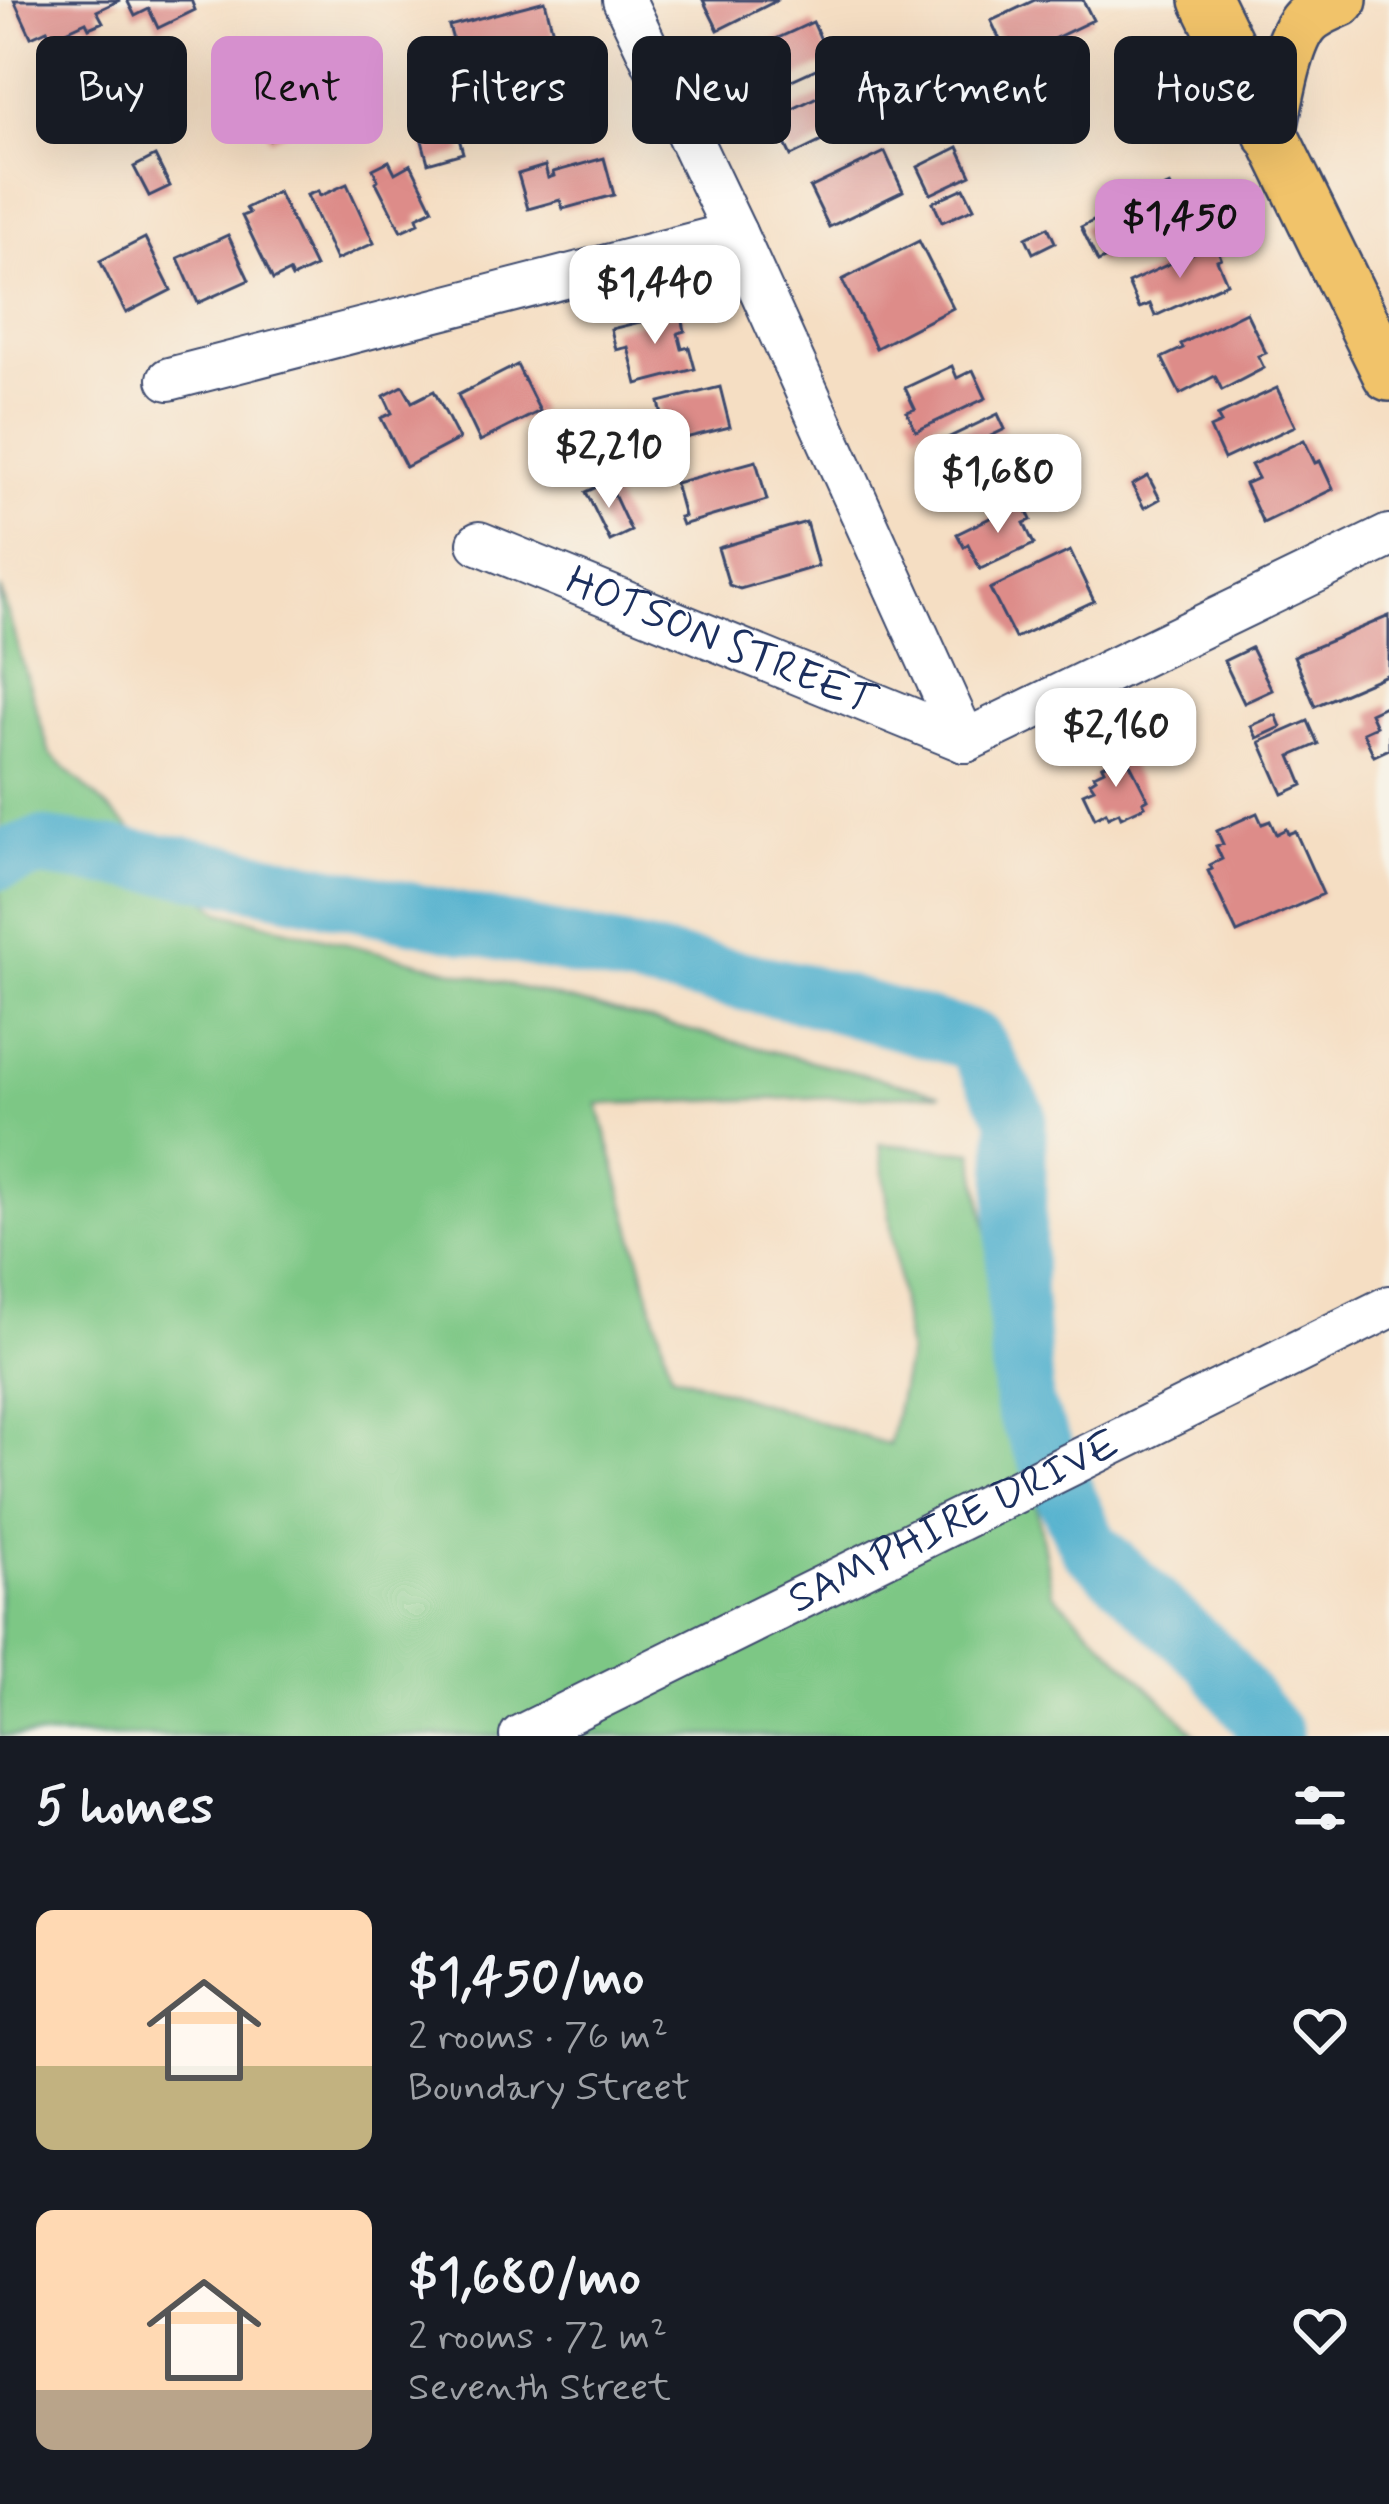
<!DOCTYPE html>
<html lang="en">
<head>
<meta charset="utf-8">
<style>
	body { margin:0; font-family:Mynerve,sans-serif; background:#20242c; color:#f1f3f6; height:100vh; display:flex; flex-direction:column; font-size:45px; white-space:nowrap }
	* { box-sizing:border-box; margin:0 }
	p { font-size:39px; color:#9ea1a6 }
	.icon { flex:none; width:66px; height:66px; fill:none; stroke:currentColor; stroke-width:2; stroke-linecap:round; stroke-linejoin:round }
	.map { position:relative; height:1736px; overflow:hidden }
	.details { display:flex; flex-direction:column; background:#171b24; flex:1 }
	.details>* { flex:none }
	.hud { position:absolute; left:36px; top:36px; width:1317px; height:108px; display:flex; gap:24px }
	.price { position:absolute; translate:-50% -102px; padding:0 27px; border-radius:24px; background:#fff; color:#222; font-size:39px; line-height:78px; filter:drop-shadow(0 3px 6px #0008) }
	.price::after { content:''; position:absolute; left:50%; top:72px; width:36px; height:27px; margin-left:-18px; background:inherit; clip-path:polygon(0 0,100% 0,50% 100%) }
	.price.selected { background:#d690ce; color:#111 }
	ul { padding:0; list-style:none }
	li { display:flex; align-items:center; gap:36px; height:300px; padding:0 36px }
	li span { display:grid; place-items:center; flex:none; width:336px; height:240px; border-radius:18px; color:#555 }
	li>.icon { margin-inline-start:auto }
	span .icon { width:144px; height:144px; fill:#fffc; stroke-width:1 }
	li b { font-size:51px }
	h2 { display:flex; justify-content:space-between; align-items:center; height:144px; padding:0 36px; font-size:51px }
	.pill { padding:0 42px; border-radius:18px; background:#171b24; box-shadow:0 12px 48px #0002; font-size:42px; line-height:108px }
	.pill.selected { background:#d690ce; color:#111 }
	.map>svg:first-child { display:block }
	.green { fill:#7dc785; stroke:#4c7b72; stroke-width:3 }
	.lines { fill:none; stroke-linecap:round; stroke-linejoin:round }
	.river { stroke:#4eafcd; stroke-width:60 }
	.building { fill:#dd8c89 }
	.minor-casing { stroke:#3c496d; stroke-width:46 }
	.major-casing { stroke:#3c496d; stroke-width:56 }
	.minor { stroke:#fff; stroke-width:42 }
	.major { stroke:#f1c36a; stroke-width:51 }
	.labels { text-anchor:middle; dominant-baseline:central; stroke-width:9; stroke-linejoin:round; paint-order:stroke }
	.street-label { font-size:42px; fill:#1b2f5e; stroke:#f7f3e8 }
</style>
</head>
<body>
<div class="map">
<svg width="1389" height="1736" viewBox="0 0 1389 1736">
	<rect width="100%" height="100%" fill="#f7f3e8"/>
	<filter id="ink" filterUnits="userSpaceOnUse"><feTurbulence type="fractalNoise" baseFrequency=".00833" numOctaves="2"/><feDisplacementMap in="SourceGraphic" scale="24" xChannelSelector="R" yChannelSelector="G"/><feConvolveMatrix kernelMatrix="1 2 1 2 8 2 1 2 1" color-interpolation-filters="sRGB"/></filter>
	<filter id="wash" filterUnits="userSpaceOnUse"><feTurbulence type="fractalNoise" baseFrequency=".004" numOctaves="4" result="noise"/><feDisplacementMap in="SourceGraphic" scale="48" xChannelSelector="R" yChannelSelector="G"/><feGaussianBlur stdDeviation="2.7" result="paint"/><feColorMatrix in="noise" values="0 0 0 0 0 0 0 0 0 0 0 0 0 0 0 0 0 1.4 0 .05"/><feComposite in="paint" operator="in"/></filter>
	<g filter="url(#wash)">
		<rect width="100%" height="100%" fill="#f5dec3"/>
		<path class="green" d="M0 588 50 754 220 912 941 1094 598 1104 671 1373 889 1445 908 1355 880 1144 973 1152 1052 1592 1198 1736H0Z"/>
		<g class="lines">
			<path class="river" d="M0 860 40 847 196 868 802 993 974 1041 1017 1116 1016 1292 1024 1406 1089 1546 1213 1660 1274 1736"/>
		</g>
		<g id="blocks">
			<path class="building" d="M14 0H120L97 11 103 22 89 28 86 22 51 38 47 30 31 37Z
				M127 0H191L195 10 158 28 149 9 135 16Z
				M703 0H778L718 30Z
				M1035 0H1083L1093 20 1041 45 1046 57 1024 68 1011 40 1002 44 991 21Z
				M545 1 556 44 493 60 496 73 465 82 449 26Z
				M813 22 831 62 752 98 744 80 739 82 730 60Z
				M72 70 86 99 66 108 52 79Z
				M579 74 589 110 532 125 533 130 524 133 514 92Z
				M853 79 860 92 869 88 881 112 791 156 773 119Z
				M297 93 310 121 270 140 257 112Z
				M447 94 463 153 428 163 412 104Z
				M958 147 971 175 931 194 918 167Z
				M885 152 903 191 829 227 810 188Z
				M155 156 170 186 149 196 134 167Z
				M604 158 614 195 563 209 560 200 528 209 518 174 545 166 548 178 554 176 553 172Z
				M389 161 395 173 411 164 433 209 417 217 419 223 401 231 376 182 378 180 373 169Z
				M347 184 374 243 336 260 307 195 318 191 320 196Z
				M1170 185 1187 220 1098 262 1081 227 1110 213 1107 207 1117 203 1120 208Z
				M964 188 974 208 942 222 933 202Z
				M278 192 315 267 292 278 289 272 273 280 242 216 249 213 246 208Z
				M1048 227 1055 242 1033 253 1026 238Z
				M228 235 249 280 198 303 178 258Z
				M145 238 171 290 126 313 100 261Z
				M919 241 953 308 876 348 842 280Z
				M1215 243 1221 258 1217 260 1227 283 1155 316 1150 304 1139 308 1128 283Z
				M681 312 685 331 678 333 682 349 689 347 695 369 637 384 628 347 616 350 611 329Z
				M1246 312 1266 353 1258 356 1264 368 1222 390 1215 376 1180 394 1162 358 1183 348 1181 344Z
				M517 365 540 411 480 441 458 395Z
				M952 366 957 378 973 370 986 398 916 431 907 412 915 409 905 388Z
				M403 386 412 402 434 391 459 439 406 467 381 418 392 413 384 396Z
				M720 387 730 427 665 443 660 425 664 424 659 402Z
				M1277 388 1295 426 1224 459 1210 428 1221 423 1217 416Z
				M998 414 1005 429 991 436 1000 455 996 459 1004 475 957 498 931 446Z
				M1304 440 1315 463 1320 461 1333 489 1263 523 1245 484 1258 478 1251 465Z
				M1057 441 1065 458 1033 473 1025 456Z
				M756 461 767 500 682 525 679 517 684 516 675 483Z
				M1148 476 1160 499 1144 508 1132 485Z
				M608 482 631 531 610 541 586 492Z
				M1023 502 1031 520 1024 523 1034 544 980 569 968 544 964 547 957 534Z
				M806 522 818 566 740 589 729 585 718 548Z
				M1070 551 1094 601 1015 638 990 589Z
				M1389 616V674L1315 706 1294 656Z
				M1251 648 1272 690 1244 703 1224 661Z
				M1389 704V749L1374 756 1363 732 1376 726 1370 713Z
				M1276 715 1281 727 1257 738 1251 726Z
				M1308 721 1318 744 1291 756 1303 785 1283 794 1260 742Z
				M1125 754 1148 799 1143 802 1145 806 1121 817 1119 812 1108 817 1106 812 1095 818 1083 793 1094 788 1090 782 1096 778 1094 775 1104 770 1102 766Z
				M1257 813 1262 824 1270 821 1276 834 1286 829 1288 834 1295 831 1323 894 1237 933 1208 871 1212 869 1210 865 1222 859 1216 846 1223 844 1217 831Z"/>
		</g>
	</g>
	<g filter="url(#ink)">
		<use href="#blocks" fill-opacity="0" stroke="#3c496d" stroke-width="3"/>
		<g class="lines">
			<g class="minor-casing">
				<g id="minor">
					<path d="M624 0 735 233 965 741"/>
					<path d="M169 379 735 233"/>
					<path id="s1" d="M479 543 965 741"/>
					<path d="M965 741 1389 536"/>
					<path id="s2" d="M521 1736 1389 1307"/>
				</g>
			</g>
			<g class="major-casing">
				<path id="major" d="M1206 0 1389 375
					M1270 134C1277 104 1285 42 1306 20 1316 10 1329 6 1341 0"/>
			</g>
			<use href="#minor" class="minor"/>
			<use href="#major" class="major"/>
		</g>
	</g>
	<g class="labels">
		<g class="street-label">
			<text stroke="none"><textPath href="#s1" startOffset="261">HOTSON STREET</textPath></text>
			<text stroke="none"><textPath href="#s2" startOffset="483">SAMPHIRE DRIVE</textPath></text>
		</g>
	</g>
</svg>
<b class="price selected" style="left:1180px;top:281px">$1,450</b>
<b class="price" style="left:655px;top:347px">$1,440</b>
<b class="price" style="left:609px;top:511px">$2,210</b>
<b class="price" style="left:998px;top:536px">$1,680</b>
<b class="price" style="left:1116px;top:790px">$2,160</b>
<div class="hud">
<a class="pill">Buy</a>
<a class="pill selected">Rent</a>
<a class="pill">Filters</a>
<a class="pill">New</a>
<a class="pill">Apartment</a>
<a class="pill">House</a>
</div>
</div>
<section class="details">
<h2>5 homes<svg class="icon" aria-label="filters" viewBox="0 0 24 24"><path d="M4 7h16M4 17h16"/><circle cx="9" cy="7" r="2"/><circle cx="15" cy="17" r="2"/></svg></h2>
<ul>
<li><span style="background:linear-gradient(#ffd9b3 65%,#c2b280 0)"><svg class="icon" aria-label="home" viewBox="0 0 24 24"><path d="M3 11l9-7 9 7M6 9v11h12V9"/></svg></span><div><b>$1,450/mo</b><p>2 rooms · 76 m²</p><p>Boundary Street</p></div><svg class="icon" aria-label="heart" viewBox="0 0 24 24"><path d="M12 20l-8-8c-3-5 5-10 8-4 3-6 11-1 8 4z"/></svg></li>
<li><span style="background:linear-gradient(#ffd9b3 75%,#b9a48a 0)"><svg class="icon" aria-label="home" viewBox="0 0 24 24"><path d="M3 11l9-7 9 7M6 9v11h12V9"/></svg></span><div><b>$1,680/mo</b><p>2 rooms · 72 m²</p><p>Seventh Street</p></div><svg class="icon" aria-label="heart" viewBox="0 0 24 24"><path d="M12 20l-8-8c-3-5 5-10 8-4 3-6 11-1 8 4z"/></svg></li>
</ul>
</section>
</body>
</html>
